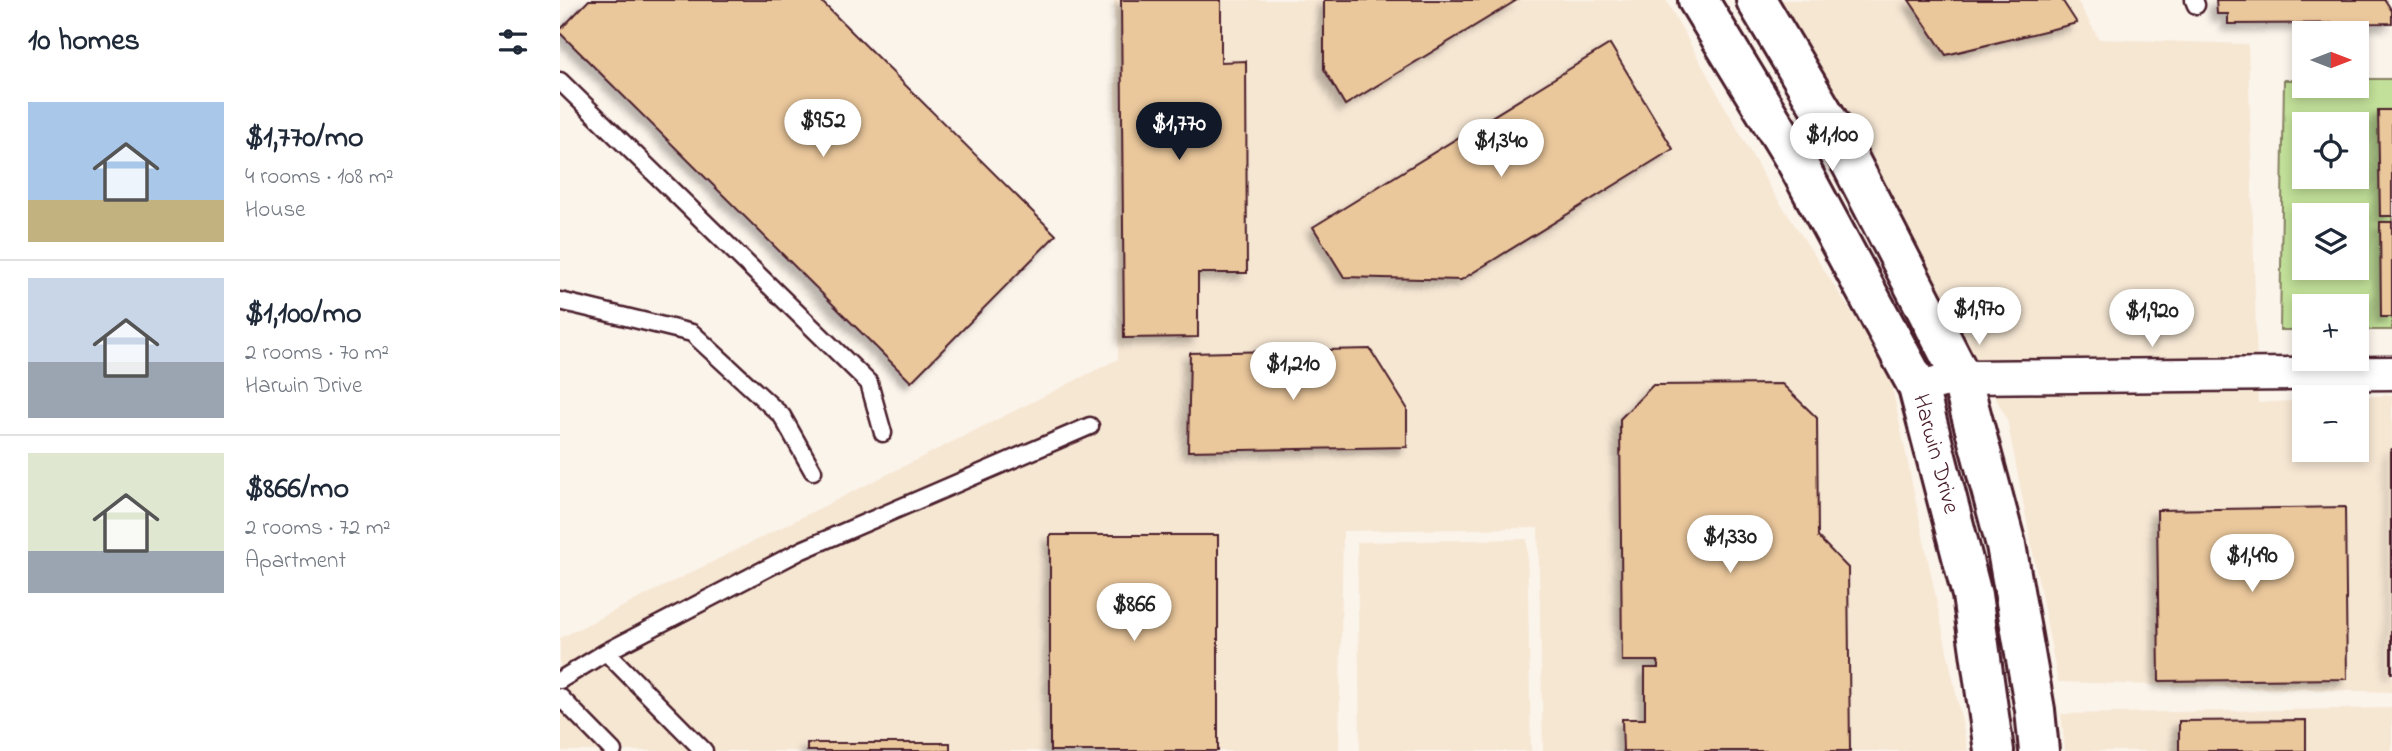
<!DOCTYPE html>
<html lang="en">
<head>
<meta charset="utf-8">
<style>
	body { margin:0; font-family:"Indie Flower",sans-serif; background:#f2f2f3; color:#1f2937; height:100vh; display:flex; flex-direction:column; font-size:26px; white-space:nowrap }
	* { box-sizing:border-box; margin:0 }
	p { font-size:23px; color:#747a83 }
	.icon { flex:none; width:38px; height:38px; fill:none; stroke:currentColor; stroke-width:2; stroke-linecap:round; stroke-linejoin:round }
	.map { position:relative; flex:1; overflow:hidden }
	.side { display:flex; flex-direction:column; background:#fff; width:560px }
	.side>* { flex:none }
	.needle { width:46px; rotate:90deg }
	.buttons { position:absolute; left:1732px; top:21px; display:grid; gap:14px }
	.buttons a { display:grid; place-items:center; width:77px; height:77px; border-radius:0px; background:#fff; box-shadow:0 4px 10px #0003; font-size:35px }
	.price { position:absolute; translate:-50% -60px; padding:0 16px; border-radius:24px; background:#fff; color:#222; font-size:23px; line-height:46px; filter:drop-shadow(0 2px 4px #0008) }
	.price::after { content:''; position:absolute; left:50%; top:42px; width:21px; height:16px; margin-left:-10px; background:inherit; clip-path:polygon(0 0,100% 0,50% 100%) }
	.price.on { background:#111827; color:#fff }
	ul { padding:0; list-style:none }
	li { display:flex; align-items:center; gap:21px; height:175px; padding:0 28px }
	li+li { border-top:2px solid #e0e1e3 }
	li span { display:grid; place-items:center; flex:none; width:196px; height:140px; border-radius:0px; color:#555 }
	li>.icon { margin-inline-start:auto }
	span .icon { width:84px; height:84px; fill:#fffc; stroke-width:1 }
	li b { font-size:30px }
	h2 { display:flex; justify-content:space-between; align-items:center; height:84px; padding:0 28px; font-size:30px }
	main { display:flex; flex:1; min-height:0 }
	.map>svg:first-child { display:block }
	.built { fill:#f6e7d3 }
	.green { fill:#c2e099; stroke:#868062; stroke-width:2; fill-rule:evenodd }
	.building { fill:#ebc89c; stroke:#4a1f2b; stroke-width:2; filter:url(#shadow) }
	.lines { fill:none; stroke-linecap:round; stroke-linejoin:round }
	.lane-casing { stroke:#4a1f2b; stroke-width:21 }
	.street-casing { stroke:#4a1f2b; stroke-width:37 }
	.secondary-casing { stroke:#4a1f2b; stroke-width:44 }
	.lane { stroke:#fff; stroke-width:16 }
	.street { stroke:#fff; stroke-width:32 }
	.secondary { stroke:#fff; stroke-width:38 }
	.labels { text-anchor:middle; dominant-baseline:central; stroke-width:6; stroke-linejoin:round; paint-order:stroke }
	.street-label { font-size:24px; fill:#4a1f2b; stroke:#fff }
</style>
</head>
<body>
<main>
<section class="side">
<h2>10 homes<svg class="icon" aria-label="filters" viewBox="0 0 24 24"><path d="M4 7h16M4 17h16"/><circle cx="9" cy="7" r="2"/><circle cx="15" cy="17" r="2"/></svg></h2>
<ul>
<li><span style="background:linear-gradient(#a9c7e8 70%,#c2b280 0)"><svg class="icon" aria-label="home" viewBox="0 0 24 24"><path d="M3 11l9-7 9 7M6 9v11h12V9"/></svg></span><div><b>$1,770/mo</b><p>4 rooms · 108 m²</p><p>House</p></div></li>
<li><span style="background:linear-gradient(#c9d6e8 60%,#9aa5b1 0)"><svg class="icon" aria-label="home" viewBox="0 0 24 24"><path d="M3 11l9-7 9 7M6 9v11h12V9"/></svg></span><div><b>$1,100/mo</b><p>2 rooms · 70 m²</p><p>Harwin Drive</p></div></li>
<li><span style="background:linear-gradient(#dfe7d0 70%,#9aa5b1 0)"><svg class="icon" aria-label="home" viewBox="0 0 24 24"><path d="M3 11l9-7 9 7M6 9v11h12V9"/></svg></span><div><b>$866/mo</b><p>2 rooms · 72 m²</p><p>Apartment</p></div></li>
</ul>
</section>
<div class="map">
<svg width="1832" height="751" viewBox="0 0 1832 751">
	<defs>
		<filter id="shadow"><feDropShadow dx="-6" dy="6" stdDeviation="3.5" flood-color="#0004"/></filter>
	</defs>
	<rect width="100%" height="100%" fill="#fbf4eb"/>
	<filter id="ink" filterUnits="userSpaceOnUse"><feTurbulence type="fractalNoise" baseFrequency=".0143" numOctaves="2"/><feDisplacementMap in="SourceGraphic" scale="14" xChannelSelector="R" yChannelSelector="G"/><feConvolveMatrix kernelMatrix="1 2 1 2 8 2 1 2 1" color-interpolation-filters="sRGB"/></filter>
	<g filter="url(#ink)">
		<path class="built" d="M554 0H1106L1208 184 1328 368 1408 751H983L978 528 783 531 779 751H0V638L558 359Z
			M1217 0H1517L1539 39 1688 44 1698 403 1745 400V450H1797V397L1832 395V692L1498 682 1447 419Z
			M967 539 971 751H800L797 542Z
			M1832 708V751H1505L1501 714Z"/>
		<path class="green" d="M1797 79H1832V330H1797V306H1745V330H1720L1724 80H1745V86H1797ZM1745 124H1797V177H1745ZM1745 215H1797V268H1745Z"/>
		<path class="building" d="M29 0H260L496 235 351 382 0 33V30Z
			M561 0H661V62L686 61 687 273H638V337L564 338Z
			M764 0H957L785 105 764 69Z
			M1349 0H1502L1517 23 1386 55Z
			M1656 0H1825L1832 11V23L1668 24V14H1657Z
			M1050 44 1113 149 901 280 784 277 753 227Z
			M1818 110H1832V216H1820Z
			M1820 222H1832V317H1821Z
			M810 349 847 408V447L628 451 630 353Z
			M1222 384 1257 418 1258 537 1288 568 1290 751H1063L1062 719H1085V668H1098V661H1062L1060 419 1093 385Z
			M1831 449H1832V673H1831Z
			M1785 507 1787 679 1599 681 1597 510Z
			M490 535H658V751H490Z
			M1746 720V751H1619V721Z
			M247 743H390V751H247Z"/>
		<g class="lines">
			<g class="lane-casing">
				<path id="lane" d="M1634 0 1636 5
					M0 81 309 383 323 433
					M0 301 132 333 222 416 253 471
					M46 652 144 751
					M0 680 46 652 242 550 530 426
					M0 697 53 751"/>
			</g>
			<g class="street-casing">
				<path id="street" d="M1358 387 1401 377 1832 373"/>
			</g>
			<g class="secondary-casing">
				<path id="secondary" d="M1138 0 1236 161 1358 387 1412 595 1434 751
					M1196 0 1277 136 1401 377 1446 545 1475 710 1479 751"/>
			</g>
			<use href="#lane" class="lane"/>
			<use href="#street" class="street"/>
			<use href="#secondary" class="secondary"/>
		</g>
	</g>
	<g class="labels">
		<g class="street-label">
			<text transform="translate(1375 454) rotate(75)">Harwin Drive</text>
		</g>
	</g>
</svg>
<div class="buttons">
<a><svg class="needle" viewBox="-14 -14 28 28"><path d="M0-13l5 13h-10z" fill="#e53935"/><path d="M0 13l5-13h-10z" fill="#747a83"/></svg></a>
<a><svg class="icon" aria-label="locate" viewBox="0 0 24 24"><circle cx="12" cy="12" r="6"/><path d="M12 2v4M12 18v4M2 12h4M18 12h4"/></svg></a>
<a><svg class="icon" aria-label="layers" viewBox="0 0 24 24"><path d="M12 4l9 5-9 5-9-5zM3 14l9 5 9-5"/></svg></a>
<a>+</a>
<a>−</a>
</div>
<b class="price" style="left:263px;top:159px">$952</b>
<b class="price on" style="left:619px;top:162px">$1,770</b>
<b class="price" style="left:1272px;top:173px">$1,100</b>
<b class="price" style="left:941px;top:179px">$1,340</b>
<b class="price" style="left:1419px;top:347px">$1,970</b>
<b class="price" style="left:1592px;top:349px">$1,920</b>
<b class="price" style="left:733px;top:402px">$1,210</b>
<b class="price" style="left:1170px;top:575px">$1,330</b>
<b class="price" style="left:1692px;top:594px">$1,490</b>
<b class="price" style="left:574px;top:643px">$866</b>
</div>
</main>
</body>
</html>
